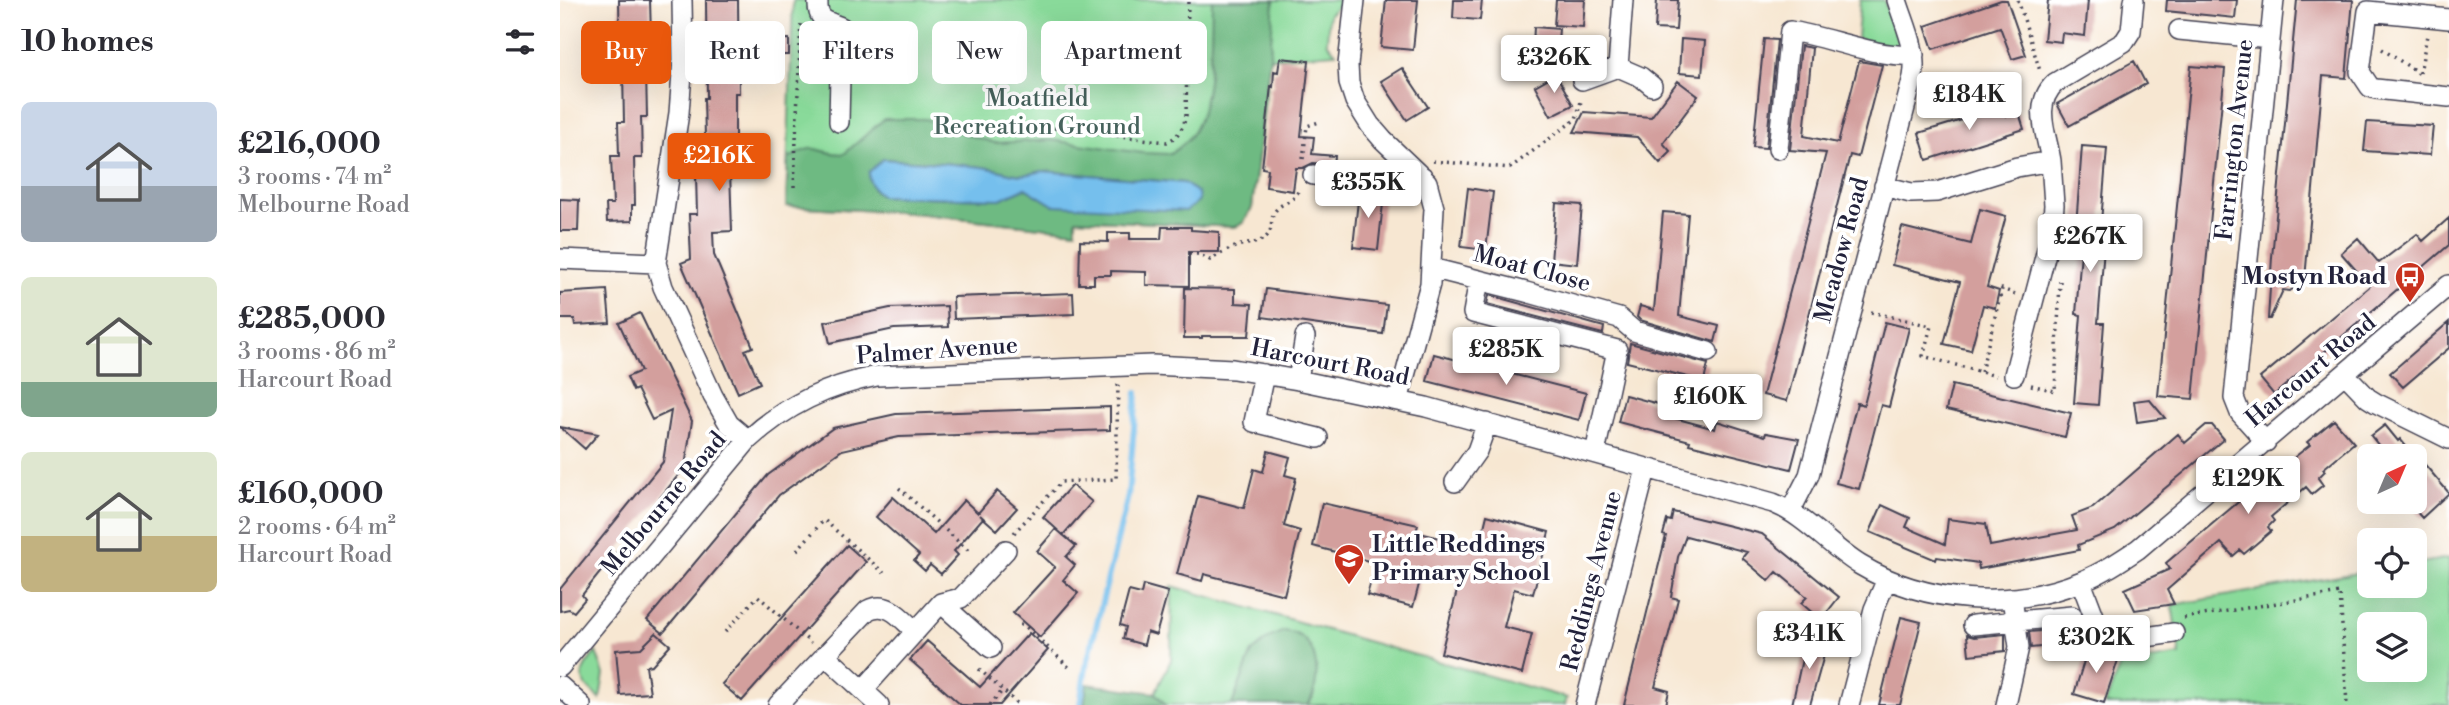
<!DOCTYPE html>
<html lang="en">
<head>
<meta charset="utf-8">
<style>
	body { margin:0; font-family:"Libre Bodoni",serif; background:#f7f7f7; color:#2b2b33; height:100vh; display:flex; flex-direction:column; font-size:26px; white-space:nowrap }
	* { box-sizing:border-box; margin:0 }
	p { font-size:23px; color:#7c7c81 }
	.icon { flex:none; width:38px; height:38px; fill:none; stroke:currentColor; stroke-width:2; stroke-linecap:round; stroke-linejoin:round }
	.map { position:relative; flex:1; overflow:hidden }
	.sheet { display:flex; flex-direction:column; background:#fff; width:560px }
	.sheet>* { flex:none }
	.banner { position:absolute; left:21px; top:21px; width:665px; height:63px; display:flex; gap:14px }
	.needle { width:46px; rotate:44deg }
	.buttons { position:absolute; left:1797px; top:444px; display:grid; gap:14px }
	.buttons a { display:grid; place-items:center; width:70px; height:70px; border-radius:10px; background:#fff; box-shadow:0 7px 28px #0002; font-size:35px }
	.price { position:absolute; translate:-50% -60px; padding:0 16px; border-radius:7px; background:#fff; color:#222; font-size:23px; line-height:46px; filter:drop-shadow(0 2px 4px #0008) }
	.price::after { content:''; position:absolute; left:50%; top:42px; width:21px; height:16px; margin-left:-10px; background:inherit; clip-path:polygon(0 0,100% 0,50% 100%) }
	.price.current { background:#ea580c; color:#fff }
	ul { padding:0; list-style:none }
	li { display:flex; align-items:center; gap:21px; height:175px; padding:0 21px }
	li span { display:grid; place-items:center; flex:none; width:196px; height:140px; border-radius:10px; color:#555 }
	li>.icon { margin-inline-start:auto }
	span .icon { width:84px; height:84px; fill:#fffc; stroke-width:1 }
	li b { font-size:30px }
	h2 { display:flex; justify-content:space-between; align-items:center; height:84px; padding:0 21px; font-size:30px }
	.tag { padding:0 24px; border-radius:10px; background:#fff; box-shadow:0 7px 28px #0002; font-size:24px; line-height:63px }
	.tag.current { background:#ea580c; color:#fff }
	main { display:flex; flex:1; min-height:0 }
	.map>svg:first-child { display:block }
	.green { fill:#89da9a; stroke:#567e6a; stroke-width:2; fill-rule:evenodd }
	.forest { fill:#6eba82; stroke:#486e5e; stroke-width:2; fill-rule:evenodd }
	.water { fill:#74bfed; stroke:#4b7094; stroke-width:2 }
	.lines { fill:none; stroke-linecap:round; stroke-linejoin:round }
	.stream { stroke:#74bfed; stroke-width:6 }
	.building { fill:#d39f9d }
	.minor-casing { stroke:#424052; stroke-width:22 }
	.path { stroke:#424052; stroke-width:3.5; stroke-dasharray:2 5; stroke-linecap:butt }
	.minor { stroke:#fff; stroke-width:19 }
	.labels { text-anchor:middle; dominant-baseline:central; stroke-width:7; stroke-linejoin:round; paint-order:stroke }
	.park-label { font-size:24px; fill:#46625c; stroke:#fff }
	.street-label { font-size:24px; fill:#22223b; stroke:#fff }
	.poi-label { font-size:24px; font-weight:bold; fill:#22223b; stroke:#fff; text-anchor:end }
</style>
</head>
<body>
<main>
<section class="sheet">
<h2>10 homes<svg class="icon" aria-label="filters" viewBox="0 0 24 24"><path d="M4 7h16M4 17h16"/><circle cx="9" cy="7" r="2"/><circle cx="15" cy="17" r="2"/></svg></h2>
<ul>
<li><span style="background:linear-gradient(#c9d6e8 60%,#9aa5b1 0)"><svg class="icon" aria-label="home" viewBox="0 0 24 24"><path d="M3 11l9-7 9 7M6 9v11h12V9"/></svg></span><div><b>£216,000</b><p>3 rooms · 74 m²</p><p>Melbourne Road</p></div></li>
<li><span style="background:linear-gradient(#dfe7d0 75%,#7fa58c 0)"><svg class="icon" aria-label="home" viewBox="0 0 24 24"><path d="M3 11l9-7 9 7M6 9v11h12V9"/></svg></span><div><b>£285,000</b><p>3 rooms · 86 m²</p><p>Harcourt Road</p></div></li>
<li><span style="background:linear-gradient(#dfe7d0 60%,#c2b280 0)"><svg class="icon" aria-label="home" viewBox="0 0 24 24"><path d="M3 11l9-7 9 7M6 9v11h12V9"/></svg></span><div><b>£160,000</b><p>2 rooms · 64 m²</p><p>Harcourt Road</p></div></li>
</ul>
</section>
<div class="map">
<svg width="1889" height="705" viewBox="0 0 1889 705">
	<rect width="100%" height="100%" fill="#fff"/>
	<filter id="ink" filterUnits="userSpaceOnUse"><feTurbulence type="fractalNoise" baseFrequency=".0143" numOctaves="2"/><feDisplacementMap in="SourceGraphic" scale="14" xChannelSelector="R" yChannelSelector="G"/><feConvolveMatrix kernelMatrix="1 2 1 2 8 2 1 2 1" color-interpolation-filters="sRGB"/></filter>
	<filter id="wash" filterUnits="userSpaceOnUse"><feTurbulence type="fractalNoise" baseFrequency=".00686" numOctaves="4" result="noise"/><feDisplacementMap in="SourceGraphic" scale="28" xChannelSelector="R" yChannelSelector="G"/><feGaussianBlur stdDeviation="1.57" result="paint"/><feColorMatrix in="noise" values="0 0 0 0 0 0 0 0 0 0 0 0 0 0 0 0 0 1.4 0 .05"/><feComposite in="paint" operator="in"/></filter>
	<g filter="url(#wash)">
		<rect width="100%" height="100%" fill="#f7e7d2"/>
		<path class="green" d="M233 0H785L769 14 767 42 776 53 710 58 692 208 683 223 675 227 516 219V231L354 213 226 206Z
			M1300 0H1324L1339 44 1333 48 1297 38Z
			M1889 558V705H1545L1560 665 1620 655 1612 605 1809 571 1810 586H1855V564ZM1810 625H1855V670H1810Z
			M612 586 1007 698 1005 705H748L755 694 692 652 672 705H606L595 693 611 660Z
			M36 652 44 674 40 699C18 680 16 675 36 652Z"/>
		<path class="forest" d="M652 0H714L710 57 692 208 683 223 675 227 516 219V231L354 213 226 206 228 159C260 139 253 154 284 154L324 119H366L405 134 435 143 491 140 583 153 610 154C616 150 623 145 627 140 653 112 651 37 652 0ZM324 159C358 162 394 163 428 168 452 172 456 179 482 171L624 183 493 205 465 188 440 199 321 196 313 189Z
			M724 631C760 634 763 680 748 705H672L692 652 710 637Z
			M527 684 595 693 606 705H524Z"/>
		<path class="water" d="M323 159C358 162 394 163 428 168 452 172 456 179 482 171L624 183 638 193 639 201 626 211 493 205 465 188 440 199 321 196C313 189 308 183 309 172Z"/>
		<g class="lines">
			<path class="stream" d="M520 705 525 672 568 496 577 393"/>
		</g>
		<g id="blocks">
			<path class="building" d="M59 0H90L92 72H86L87 117H81L82 158H74L75 205H72V221L47 222 46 204H53L51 156H59L58 122H64L63 72H57L56 55H60Z
				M146 0H178L179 93H175V171H170L172 231 153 232 154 255 193 347 185 350 200 383 178 393 121 263 131 259 129 214H137L136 174H142L141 136H145L144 98H147Z
				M826 0H858L853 50 821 47Z
				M894 0H922L920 20 893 18Z
				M996 0H1025L1023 27 994 25Z
				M1097 0H1118L1116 30 1095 29Z
				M1441 0H1447L1466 55 1452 59 1440 27 1373 49 1365 26Z
				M1488 0H1528L1525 36 1502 33 1501 42 1484 40Z
				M1607 0H1677L1675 18 1606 11Z
				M1737 0H1793L1786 78 1763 76 1745 279 1730 291 1723 290 1710 319H1708L1712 257Z
				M974 27 999 29 996 65 972 63Z
				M229 39V55H211V40Z
				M1121 39 1145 41 1142 75 1119 73Z
				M1204 39 1217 40 1206 148 1193 147Z
				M1241 46 1252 48 1244 136 1278 143 1299 61 1322 65 1298 157 1290 155 1227 401 1203 395 1266 153 1230 150Z
				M720 58 749 61 741 136 754 137 752 154 775 156 774 165 753 163 743 168H736L733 191 706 187 708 169 702 168 711 86 713 87 714 71 718 72Z
				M1574 61 1586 84 1509 126 1497 104Z
				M1631 66 1665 69 1633 399 1598 396Z
				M842 68 868 107 847 120 821 81Z
				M996 74 1013 105 991 116 975 86Z
				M1118 81 1138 96 1103 143 1111 152 1100 163 1077 137 1014 132 1024 112 1091 117Z
				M1445 107 1447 116 1459 113 1464 129 1367 160 1359 133Z
				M1807 122 1873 126 1870 155 1804 151Z
				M1522 146 1547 148 1540 235H1545L1538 323H1544L1538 405 1514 403 1521 315 1516 314 1523 227 1516 226Z
				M908 188 933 192 926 250 901 247Z
				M799 191 824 194 818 250 793 247Z
				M0 199 19 200 18 231H0Z
				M996 203 1022 205 1017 264 991 261Z
				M1420 209 1446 216 1427 287 1439 291 1435 308 1423 305 1411 350 1384 344 1400 282 1332 265 1342 227 1411 244Z
				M1103 212 1128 214 1119 316 1159 326 1155 342 1080 320 1077 317 1080 306 1094 310Z
				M1889 218V245L1714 395 1700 378 1810 286 1781 253 1798 238 1819 263 1857 234 1863 241Z
				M602 227H631V230L659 232V252H629V286L586 285V272L551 271V275H534V284H519L520 241 548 242V233H570V239H601Z
				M625 288 675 289V303L692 304 689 336H642V338H624Z
				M706 289 827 305 823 334 702 317Z
				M47 290 50 323 15 325 14 319H0V293Z
				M513 293 514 314 394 319 393 297Z
				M929 295 1044 327 1043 334 927 304Z
				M387 306 388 327 334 329 270 343 265 322 330 308Z
				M80 313 132 421 125 467 22 595 25 599 14 612 9 609 0 611V589L103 462 111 411 92 420 77 389 73 391 67 377 81 371 59 323Z
				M1325 322 1349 328 1329 407 1321 405 1299 489 1276 483 1297 403 1304 405Z
				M1889 322V348L1843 387 1830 373Z
				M1070 343 1148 364 1144 381 1067 362Z
				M874 354 1026 393 1019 420 867 381Z
				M1392 385 1511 413 1505 437 1386 410Z
				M1065 395 1117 409 1114 418 1155 429 1157 421 1205 436 1206 433 1239 439 1231 469 1129 444 1130 441 1058 422Z
				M1589 399 1605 418 1577 422 1574 401Z
				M550 407V430L339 437 282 450 219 495 103 633 87 620 208 475 273 428 336 414Z
				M1774 420 1794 443 1763 469 1765 471 1758 478 1763 485 1752 494 1746 487 1711 517 1714 521 1708 527 1711 531 1684 554 1680 550 1673 556 1661 543 1607 590 1614 604 1575 610 1565 589 1610 569 1606 563 1683 498 1750 445 1747 442Z
				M1646 425H1652L1664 439 1555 530 1518 545 1519 550 1419 569 1418 563 1377 557 1376 560 1310 532 1322 505 1350 518 1346 527 1385 544 1388 519 1426 524 1430 546 1517 530 1512 516 1533 508 1618 434 1625 443Z
				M1825 425 1838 441 1840 439 1855 457V453L1889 493 1862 518 1855 510V457H1818L1824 452 1811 436Z
				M0 427 38 434 25 449Z
				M708 451 730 457 725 475 736 478 724 526 740 531 724 595 644 574 642 581 617 574 638 496 684 508 694 469 703 472Z
				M512 485 532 502 503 535 483 517Z
				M437 491 457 508 437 530 420 515 423 518 394 551 398 555 381 574 370 565 365 571 354 561 359 555 316 517 333 497 374 534 404 500 418 513Z
				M762 503 858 525 856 532 919 548 927 515 989 532 973 594 954 589 944 627 972 634 962 674 881 653 899 583 862 573 853 607 807 595 816 563 753 546Z
				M1113 512 1202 534 1279 597 1261 620 1241 603 1247 597 1217 572 1209 581 1182 558 1187 552 1126 536 1118 557 1111 597 1118 599 1095 687 1109 691 1106 705H1064L1106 536 1103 535 1107 520 1111 521Z
				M496 529 516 546 506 557 515 565 503 580 518 593 480 637 453 613 495 567 477 551Z
				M287 545 306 562 182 701 162 684Z
				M583 585 608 592 596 635 587 632 584 645 563 639 566 627 560 625 569 591 581 594Z
				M1341 617 1361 622 1352 659 1340 705H1319Z
				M1508 629 1510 644 1471 648 1469 632Z
				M96 633 110 645 92 665 86 666 90 693 60 695 56 650 81 648Z
				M469 633 488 650 440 705H401L350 660 367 641 420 687Z
				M1445 634V651L1409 655 1407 635 1414 637Z
				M1247 636 1268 641 1250 705H1232Z
				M1528 648 1559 657 1544 703 1514 694Z"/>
		</g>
	</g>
	<g filter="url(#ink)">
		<use href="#blocks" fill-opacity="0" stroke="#424052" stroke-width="2"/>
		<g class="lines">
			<g class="minor-casing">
				<path id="minor" d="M258 0C257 20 264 20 281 27L279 122
					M795 0 788 65 789 83 795 101 810 125 823 140 867 182 874 208 870 284 838 401
					M1889 19 1808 11 1800 72 1810 87 1816 89 1889 97
					M1619 30 1710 39
					M1058 67 1063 0
					M1022 80 1058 67 1081 77 1092 86
					M1218 149 1230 31C1269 37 1317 58 1354 55
					M753 175 842 183 862 176
					M1324 186 1351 193 1377 192 1457 167 1491 161C1487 134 1472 105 1495 83L1564 42 1571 31 1574 0
					M0 259 96 263
					M871 268 966 292 1059 318 1074 331 1148 352
					M919 280 913 313 1057 350 1035 453
					M704 374 694 422 758 438
					M1785 374 1808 398 1816 403 1889 439
					M1454 375 1492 230 1494 205 1491 161
					M738 380 745 337
					M188 440C226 405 267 386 317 376L592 365 673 369 738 380 866 407 1213 503C1246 516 1269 546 1300 565 1365 604 1452 610 1522 581 1542 573 1560 561 1578 549L1889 285
					M1706 442 1680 413 1674 398 1714 0
					M895 482 917 451 927 423
					M1231 510 1249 475 1353 77C1358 50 1345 26 1337 0
					M1521 582 1537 624 1539 638 1550 642 1614 633
					M381 603 431 648
					M1413 625 1512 616
					M265 655 319 705
					M0 667 188 440 169 424 153 396 103 287 96 263 119 113 123 60 122 0
					M0 686 21 705
					M303 690 381 603 401 598 446 550
					M218 705 308 610C328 600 341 618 355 631
					M1025 705 1086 469
					M1289 705 1314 609 1327 579
					M1446 705 1459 647 1452 598"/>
			</g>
			<path class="path" d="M1458 0 1480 71
				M1822 49 1860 74
				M1860 73 1867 35
				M418 124 436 129 486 127 607 142C619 136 623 128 626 116L628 0
				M743 159 747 126 759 122
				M873 161 950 168 1016 119 1022 98
				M234 187 241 20
				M629 254H638L650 260C660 254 670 248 681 245 691 243 699 244 707 236 714 228 709 218 716 210 725 200 736 202 739 188
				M1311 312 1371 326 1363 356 1436 376
				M1421 372 1442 289 1455 294
				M1471 385 1495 391 1500 281
				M339 488 411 553
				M454 533 501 482 556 479 558 384
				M237 550 264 520 324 573
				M1624 618 1780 593 1787 705
				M460 625 465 626 512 670
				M165 632 198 596 251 643
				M419 669 459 705
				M430 705 443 690"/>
			<use href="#minor" class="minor"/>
		</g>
	</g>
	<defs>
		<g id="bus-pin" transform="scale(1.575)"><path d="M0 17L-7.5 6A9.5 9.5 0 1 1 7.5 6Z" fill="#c8321e" stroke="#fff"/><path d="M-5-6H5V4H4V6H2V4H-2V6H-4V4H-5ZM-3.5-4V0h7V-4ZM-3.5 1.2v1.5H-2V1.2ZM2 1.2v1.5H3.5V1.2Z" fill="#fff"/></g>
		<g id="school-pin" transform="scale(1.575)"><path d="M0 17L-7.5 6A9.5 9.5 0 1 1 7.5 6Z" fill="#c8321e" stroke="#fff"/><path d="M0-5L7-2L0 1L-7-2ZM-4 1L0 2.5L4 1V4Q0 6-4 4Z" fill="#fff"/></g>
	</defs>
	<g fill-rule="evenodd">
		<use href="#bus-pin" x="1850" y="277"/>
		<use href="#school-pin" x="789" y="559"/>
	</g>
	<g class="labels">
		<g class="park-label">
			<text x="477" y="99">Moatfield<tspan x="477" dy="28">Recreation Ground</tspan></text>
		</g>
		<g class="street-label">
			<text transform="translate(1675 140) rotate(-84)">Farrington Avenue</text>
			<text transform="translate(1282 250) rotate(-75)">Meadow Road</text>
			<text transform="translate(972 269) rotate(15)">Moat Close</text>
			<text transform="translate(377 351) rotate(-4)">Palmer Avenue</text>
			<text transform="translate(770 363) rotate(11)">Harcourt Road</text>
			<text transform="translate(1751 371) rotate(-40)">Harcourt Road</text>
			<text transform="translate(104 504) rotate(-50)">Melbourne Road</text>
			<text transform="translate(1032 581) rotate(-76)">Reddings Avenue</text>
		</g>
		<g class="poi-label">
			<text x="1827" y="277">Mostyn Road</text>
			<text x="812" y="545" text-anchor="start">Little Reddings<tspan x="812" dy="28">Primary School</tspan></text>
		</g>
	</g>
</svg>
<div class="buttons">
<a><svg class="needle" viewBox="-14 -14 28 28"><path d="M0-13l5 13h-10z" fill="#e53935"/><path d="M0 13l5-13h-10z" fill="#7c7c81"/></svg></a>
<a><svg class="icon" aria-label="locate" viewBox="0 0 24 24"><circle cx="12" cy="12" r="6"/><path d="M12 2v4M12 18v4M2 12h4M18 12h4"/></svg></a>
<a><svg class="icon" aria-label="layers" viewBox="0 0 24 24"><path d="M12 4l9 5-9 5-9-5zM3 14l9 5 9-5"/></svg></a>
</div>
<b class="price" style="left:994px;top:95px">£326K</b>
<b class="price" style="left:1409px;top:132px">£184K</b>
<b class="price current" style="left:159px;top:193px">£216K</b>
<b class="price" style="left:808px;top:220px">£355K</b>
<b class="price" style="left:1530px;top:274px">£267K</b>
<b class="price" style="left:946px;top:387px">£285K</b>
<b class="price" style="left:1150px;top:434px">£160K</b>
<b class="price" style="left:1688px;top:516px">£129K</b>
<b class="price" style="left:1249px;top:671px">£341K</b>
<b class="price" style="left:1536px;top:675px">£302K</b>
<div class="banner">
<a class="tag current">Buy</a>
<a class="tag">Rent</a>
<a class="tag">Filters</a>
<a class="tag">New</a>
<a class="tag">Apartment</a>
</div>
</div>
</main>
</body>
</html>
